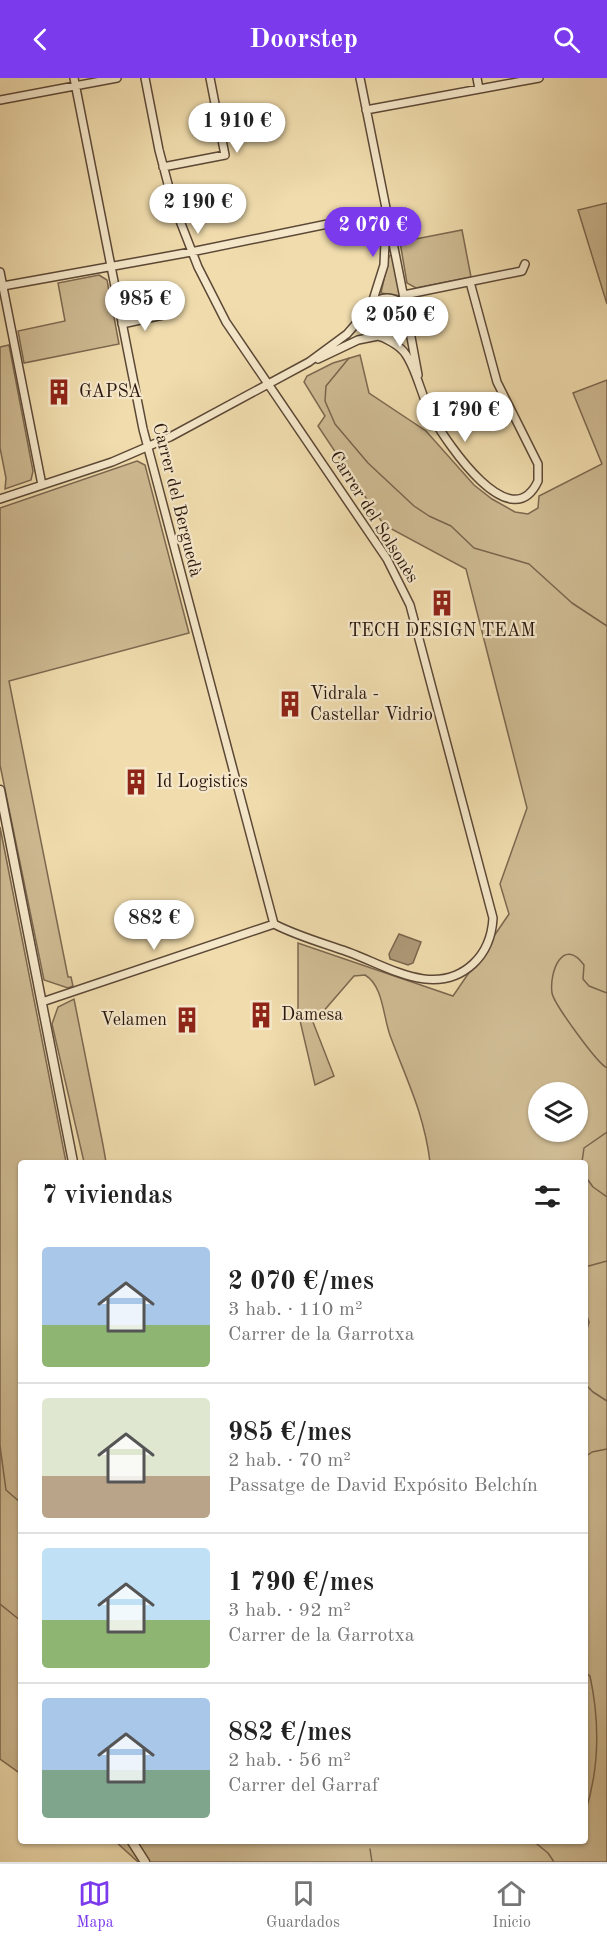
<!DOCTYPE html>
<html lang="es">
<head>
<meta charset="utf-8">
<style>
	body { margin:0; font-family:"Old Standard TT",serif; background:#f2f2f2; color:#222; height:100vh; display:flex; flex-direction:column; font-size:22px; white-space:nowrap }
	* { box-sizing:border-box; margin:0 }
	p { font-size:20px; color:#767676 }
	.icon { flex:none; width:33px; height:33px; fill:none; stroke:currentColor; stroke-width:2; stroke-linecap:round; stroke-linejoin:round }
	.map { position:relative; flex:1; overflow:hidden }
	.sheet { position:absolute; left:18px; top:1082px; width:570px; height:684px; display:flex; flex-direction:column; background:#fff; border-radius:6px; box-shadow:0 2px 4px #0004 }
	.sheet>* { flex:none }
	.controls { position:absolute; left:528px; top:1004px; display:grid; gap:12px }
	.controls a { display:grid; place-items:center; width:60px; height:60px; border-radius:50%; background:#fff; box-shadow:0 2px 4px #0004; font-size:30px }
	.price { position:absolute; translate:-50% -51px; padding:0 14px; border-radius:21px; background:#fff; color:#222; font-size:20px; line-height:39px; filter:drop-shadow(0 2px 3px #0008) }
	.price::after { content:''; position:absolute; left:50%; top:36px; width:18px; height:14px; margin-left:-9px; background:inherit; clip-path:polygon(0 0,100% 0,50% 100%) }
	.price.selected { background:#7c3aed; color:#fff }
	ul { padding:0; list-style:none }
	li { display:flex; align-items:center; gap:18px; height:150px; padding:0 24px }
	li+li { border-top:2px solid #e0e0e0 }
	li span { display:grid; place-items:center; flex:none; width:168px; height:120px; border-radius:6px; color:#555 }
	li>.icon { margin-inline-start:auto }
	span .icon { width:72px; height:72px; fill:#fffc; stroke-width:1 }
	li b { font-size:26px }
	h2 { display:flex; justify-content:space-between; align-items:center; height:72px; padding:0 24px; font-size:26px }
	header { display:flex; justify-content:space-between; align-items:center; height:78px; padding:0 24px; background:#7c3aed; color:#fff; font-size:27px; font-weight:800 }
	.dock { display:flex; justify-content:space-around; align-items:center; height:84px; border-top:2px solid #e0e0e0; background:#fff; font-size:16px; color:#767676 }
	.dock a { display:grid; justify-items:center; gap:3px }
	.dock .selected { color:#7c3aed }
	.map>svg:first-child { display:block }
	.green { fill:#ceba92; stroke:#7c6850; stroke-width:1.5; fill-rule:evenodd }
	.water { fill:#ad9977; stroke:#79654d; stroke-width:1.5 }
	.lines { fill:none; stroke-linecap:round; stroke-linejoin:round }
	.stream { stroke:#79654d; stroke-width:1.5 }
	.minor-casing { stroke:#5c4836; stroke-width:10 }
	.tertiary-casing { stroke:#5c4836; stroke-width:11 }
	.minor { stroke:#f5e8ca; stroke-width:7 }
	.tertiary { stroke:#f5e8ca; stroke-width:8 }
	.labels { text-anchor:middle; dominant-baseline:central; stroke-width:4.5; stroke-linejoin:round; paint-order:stroke }
	.poi-label { font-size:18px; fill:#2a160e; stroke:#f5e8ca; text-anchor:start }
	.street-label { font-size:18px; fill:#2a160e; stroke:#f5e8ca }
</style>
</head>
<body>
<header><svg class="icon" aria-label="back" viewBox="0 0 24 24"><path d="M15 5l-7 7 7 7"/></svg>Doorstep<svg class="icon" aria-label="search" viewBox="0 0 24 24"><circle cx="10" cy="10" r="6"/><path d="M15 15l6 6"/></svg></header>
<div class="map">
<svg width="607" height="1784" viewBox="0 0 607 1784">
	<rect width="100%" height="100%" fill="#f0dcad"/>
	<filter id="stains"><feTurbulence type="fractalNoise" baseFrequency=".00333" numOctaves="4"/><feColorMatrix values="0 0 0 0 .2 0 0 0 0 .09 0 0 0 0 .02 0 0 0 .5 -.17"/></filter>
	<radialGradient id="worn" r=".72"><stop offset=".6" stop-color="#630" stop-opacity="0"/><stop offset="1" stop-color="#630" stop-opacity=".3"/></radialGradient>
	<path class="green" d="M607 125V226L578 132Z
		M462 152 471 199 416 210 407 205 400 164Z
		M392 177 400 216V218L381 215 389 178Z
		M99 197 107 202 119 266 24 285 18 253 65 243 58 205Z
		M370 240a18 18 0 1 1 36 0a18 18 0 1 1-36 0Z
		M9 267 33 393 31 402 5 411 6 400 0 370V269Z
		M360 277 369 315 426 353 474 407 492 421 515 434 528 436 538 430 539 418 602 386 573 315 607 302V1784H138L115 1763 585 1762V1084H430C424 1036 408 1005 391 960 383 941 384 908 365 897L354 898 321 936 311 939 334 998 315 1007 298 934V865L453 918 509 836 500 806 527 730 466 491 384 447 318 348 325 338 304 304 307 298 333 285ZM538 1014H578V1053H538Z
		M137 383 145 387 189 555 9 603 68 899H71L73 908 68 910 44 902 0 687V430Z
		M0 749 66 1084H21V1696L0 1681Z
		M74 921 103 1067 106 1084H84L52 946 58 929Z"/>
	<path class="water" d="M399 856 421 864 413 885 408 887 390 881 389 876Z"/>
	<g class="lines">
		<path class="stream" d="M349 280 326 308 325 323 335 346 368 385 414 428 429 438 451 448 474 470 529 486 572 525 607 548
			M607 915 589 908 583 901 584 887C563 858 549 894 552 915 554 926 597 985 607 990
			M582 1084 584 1070 607 1054
			M585 1098 593 1109 607 1119
			M585 1189 607 1183
			M585 1233 589 1244 585 1258
			M585 1306 593 1314 607 1323
			M0 1368 6 1412 21 1425
			M585 1379 592 1374 607 1371
			M0 1526 21 1543
			M585 1595 590 1598C600 1645 600 1689 585 1735
			M532 1762 548 1775 554 1784
			M370 1771 372 1784"/>
		<g class="minor-casing">
			<path id="minor" d="M74 0 143 351 274 846
				M145 0 159 72 173 125 198 189 226 244 387 481 410 527 493 840C492 858 487 873 473 886 435 921 387 888 348 874 323 865 297 858 274 846
				M360 0 407 235
				M477 0 479 11
				M0 22 117 0
				M366 32 539 0
				M163 89 225 77 210 0
				M0 194 42 407
				M3 208 191 174 386 134
				M404 217 522 193 525 186
				M367 240a20 20 0 1 1 40 0a20 20 0 1 1-40 0Z
				M372 225 384 187 386 139
				M408 243 418 297
				M122 246 163 237
				M384 260C394 265 403 270 408 280 419 299 422 321 433 340 447 365 511 461 538 403V386L497 304 470 204
				M318 281 358 262 378 258
				M0 421 112 384 170 359 309 284 347 256 368 232
				M42 924 274 846"/>
		</g>
		<g class="tertiary-casing">
			<path id="tertiary" d="M0 712 73 1084
				M131 1762 145 1784"/>
		</g>
		<use href="#minor" class="minor"/>
		<use href="#tertiary" class="tertiary"/>
	</g>
	<defs>
		<g id="building-bare" transform="scale(2.07)"><path d="M-4-6H4V6H1V3H-1V6H-4ZM-2.5-4.3h1.7v1.8h-1.7ZM.8-4.3h1.7v1.8H.8ZM-2.5-1h1.7V.8h-1.7ZM.8-1h1.7V.8H.8Z" fill="#8f2418" stroke="#f5e8ca" stroke-width="2.5" paint-order="stroke"/></g>
	</defs>
	<g fill-rule="evenodd">
		<use href="#building-bare" x="59" y="314"/>
		<use href="#building-bare" x="442" y="525"/>
		<use href="#building-bare" x="290" y="626"/>
		<use href="#building-bare" x="136" y="704"/>
		<use href="#building-bare" x="261" y="937"/>
		<use href="#building-bare" x="187" y="942"/>
	</g>
	<g class="labels">
		<g class="poi-label">
			<text x="79" y="314">GAPSA</text>
			<text x="442" y="553" text-anchor="middle">TECH DESIGN TEAM</text>
			<text x="310" y="616">Vidrala -<tspan x="310" dy="21">Castellar Vidrio</tspan></text>
			<text x="156" y="704">Id Logistics</text>
			<text x="281" y="937">Damesa</text>
			<text x="167" y="942" text-anchor="end">Velamen</text>
		</g>
		<g class="street-label">
			<text transform="translate(177 422) rotate(76)">Carrer del Berguedà</text>
			<text transform="translate(374 439) rotate(58)">Carrer del Solsonès</text>
		</g>
	</g>
	<rect width="100%" height="100%" filter="url(#stains)"/>
	<rect width="100%" height="100%" fill="url(#worn)"/>
</svg>
<div class="controls">
<a><svg class="icon" aria-label="layers" viewBox="0 0 24 24"><path d="M12 4l9 5-9 5-9-5zM3 14l9 5 9-5"/></svg></a>
</div>
<b class="price" style="left:237px;top:76px">1 910 €</b>
<b class="price" style="left:198px;top:157px">2 190 €</b>
<b class="price selected" style="left:373px;top:180px">2 070 €</b>
<b class="price" style="left:145px;top:254px">985 €</b>
<b class="price" style="left:400px;top:270px">2 050 €</b>
<b class="price" style="left:465px;top:365px">1 790 €</b>
<b class="price" style="left:154px;top:873px">882 €</b>
<section class="sheet">
<h2>7 viviendas<svg class="icon" aria-label="filters" viewBox="0 0 24 24"><path d="M4 7h16M4 17h16"/><circle cx="9" cy="7" r="2"/><circle cx="15" cy="17" r="2"/></svg></h2>
<ul>
<li><span style="background:linear-gradient(#a9c7e8 65%,#8fb573 0)"><svg class="icon" aria-label="home" viewBox="0 0 24 24"><path d="M3 11l9-7 9 7M6 9v11h12V9"/></svg></span><div><b>2 070 €/mes</b><p>3 hab. · 110 m²</p><p>Carrer de la Garrotxa</p></div></li>
<li><span style="background:linear-gradient(#dfe7d0 65%,#b9a48a 0)"><svg class="icon" aria-label="home" viewBox="0 0 24 24"><path d="M3 11l9-7 9 7M6 9v11h12V9"/></svg></span><div><b>985 €/mes</b><p>2 hab. · 70 m²</p><p>Passatge de David Expósito Belchín</p></div></li>
<li><span style="background:linear-gradient(#bfe0f5 60%,#8fb573 0)"><svg class="icon" aria-label="home" viewBox="0 0 24 24"><path d="M3 11l9-7 9 7M6 9v11h12V9"/></svg></span><div><b>1 790 €/mes</b><p>3 hab. · 92 m²</p><p>Carrer de la Garrotxa</p></div></li>
<li><span style="background:linear-gradient(#a9c7e8 60%,#7fa58c 0)"><svg class="icon" aria-label="home" viewBox="0 0 24 24"><path d="M3 11l9-7 9 7M6 9v11h12V9"/></svg></span><div><b>882 €/mes</b><p>2 hab. · 56 m²</p><p>Carrer del Garraf</p></div></li>
</ul>
</section>
</div>
<nav class="dock">
<a class="selected"><svg class="icon" aria-label="map" viewBox="0 0 24 24"><path d="M3 6l6-2 6 2 6-2v14l-6 2-6-2-6 2zM9 4v14M15 6v14"/></svg>Mapa</a>
<a><svg class="icon" aria-label="saved" viewBox="0 0 24 24"><path d="M7 4h10v16l-5-4-5 4z"/></svg>Guardados</a>
<a><svg class="icon" aria-label="home" viewBox="0 0 24 24"><path d="M3 11l9-7 9 7M6 9v11h12V9"/></svg>Inicio</a>
</nav>
</body>
</html>
